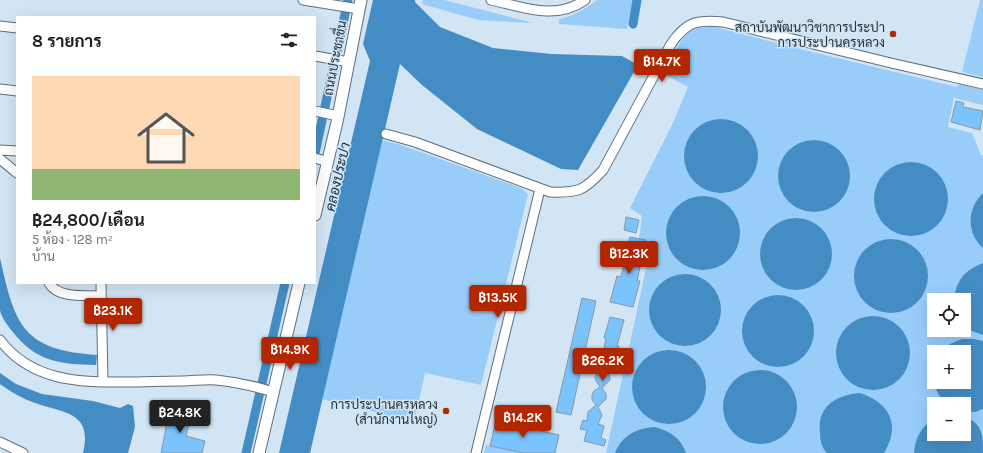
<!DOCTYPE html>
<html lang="th">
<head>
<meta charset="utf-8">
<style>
	body { margin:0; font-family:Karla,Sarabun,sans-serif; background:#f6f6f6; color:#202124; height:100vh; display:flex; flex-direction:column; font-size:15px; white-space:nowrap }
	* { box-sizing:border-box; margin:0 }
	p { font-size:13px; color:#757577 }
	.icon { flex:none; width:22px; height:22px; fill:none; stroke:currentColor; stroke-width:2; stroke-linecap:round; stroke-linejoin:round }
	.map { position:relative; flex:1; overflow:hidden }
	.panel { position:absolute; left:16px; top:16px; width:300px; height:268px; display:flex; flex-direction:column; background:#fff; border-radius:0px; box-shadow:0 4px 16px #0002 }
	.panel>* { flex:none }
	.tools { position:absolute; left:927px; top:293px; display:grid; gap:8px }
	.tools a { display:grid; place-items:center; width:44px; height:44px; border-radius:0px; background:#fff; box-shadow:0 4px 16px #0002; font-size:20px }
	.price { position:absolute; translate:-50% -34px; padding:0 9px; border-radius:4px; background:#b32700; color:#fff; font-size:13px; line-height:26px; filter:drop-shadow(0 1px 2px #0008) }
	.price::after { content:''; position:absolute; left:50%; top:24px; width:12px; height:9px; margin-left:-6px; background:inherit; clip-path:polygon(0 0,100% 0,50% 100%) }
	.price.on { background:#222; color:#fff }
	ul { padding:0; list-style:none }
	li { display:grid; align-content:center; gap:8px; height:212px; padding:0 16px }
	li+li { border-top:1px solid #e0e0e0 }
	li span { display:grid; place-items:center; height:124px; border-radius:0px; color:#555 }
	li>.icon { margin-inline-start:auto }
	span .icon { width:72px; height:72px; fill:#fffc; stroke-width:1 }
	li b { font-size:17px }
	h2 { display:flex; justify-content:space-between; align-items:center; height:48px; padding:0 16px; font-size:17px }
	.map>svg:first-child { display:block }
	.green { fill:#98cdf9; fill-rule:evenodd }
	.water { fill:#448dc4 }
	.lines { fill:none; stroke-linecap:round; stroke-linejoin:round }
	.canal { stroke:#448dc4; stroke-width:9 }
	.building { fill:#7ac3fd; stroke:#8698a7 }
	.minor-casing { stroke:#5e6f7e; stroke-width:11 }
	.major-casing { stroke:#5e6f7e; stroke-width:13 }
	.minor { stroke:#fff; stroke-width:9 }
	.major { stroke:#fff; stroke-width:11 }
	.poi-dot { fill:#b32700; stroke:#d1e5f5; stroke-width:1.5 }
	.labels { text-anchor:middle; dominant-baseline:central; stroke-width:3; stroke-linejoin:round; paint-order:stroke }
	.poi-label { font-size:13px; fill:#293137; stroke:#d1e5f5; text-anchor:end }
	.street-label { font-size:13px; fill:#293137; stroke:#d1e5f5 }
	.water-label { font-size:14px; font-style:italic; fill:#0d2c44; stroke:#d1e5f5 }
</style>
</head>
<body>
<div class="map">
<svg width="983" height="453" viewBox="0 0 983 453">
	<rect width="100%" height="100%" fill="#d1e5f5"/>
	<path class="green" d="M423 0H444L533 23 478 20 422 4Z
		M597 0H633L627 29 559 24V19C574 16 585 9 597 0Z
		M980 0H983V77L962 72Z
		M715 27 808 51 957 87 959 83 983 89V105L954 98 948 127 972 133 981 155H983V453H606L652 241 639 239 642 216 630 208 672 125 688 87 665 75C672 60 679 35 696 29 702 27 709 27 715 27ZM934 300H964V330H934ZM934 352H964V382H934ZM934 404H964V434H934Z
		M382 140 401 145 521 188 528 194 481 385 425 373 414 422 322 399Z
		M486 445 520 453H484Z"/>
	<path class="water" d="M373 0H415V2L440 27 493 48 551 54 622 56 638 65 578 170 561 169 477 129 422 85 400 64 310 453H279L370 61 363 44Z
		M684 156a37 37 0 1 1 74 0a37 37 0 1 1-74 0Z
		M778 176a36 36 0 1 1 72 0a36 36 0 1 1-72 0Z
		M874 199a37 37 0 1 1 74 0a37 37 0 1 1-74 0Z
		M983 193V248C966 233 967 208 983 193Z
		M666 233a37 37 0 1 1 74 0a37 37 0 1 1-74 0Z
		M760 254a36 36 0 1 1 72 0a36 36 0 1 1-72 0Z
		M854 276a37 37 0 1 1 74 0a37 37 0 1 1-74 0Z
		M0 258C15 325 22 350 97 355L96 365C59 364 36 362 12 331 8 326 1 317 0 310 0 293 0 275 0 258Z
		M983 263V335L972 331 964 324V300L954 299C957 279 964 271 983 263Z
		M649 310a36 36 0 1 1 72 0a36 36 0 1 1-72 0Z
		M742 331a36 36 0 1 1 72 0a36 36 0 1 1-72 0Z
		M836 353a37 37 0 1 1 74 0a37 37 0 1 1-74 0Z
		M962 339H974L983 341V409L975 412 964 411V404H947C936 394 931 382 934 368V382H964V352H941L950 344Z
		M632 387a37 37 0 1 1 74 0a37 37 0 1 1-74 0Z
		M723 407a37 37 0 1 1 74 0a37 37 0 1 1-74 0Z
		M0 373 16 384 42 394 93 401 120 408 128 404 133 406 135 427 128 453H83C93 412 64 413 35 403 23 399 11 392 0 384Z
		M860 393C890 403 901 425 884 453H827C822 448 820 441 820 433 817 406 836 395 860 393Z
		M964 417C983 423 983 436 983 453H914C915 439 921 426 934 419V434H964Z
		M655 427C670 431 681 438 686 453H615C622 435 637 428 655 427Z"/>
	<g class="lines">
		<path class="canal" d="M633 24 637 0
			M315 153 348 0
			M246 453 285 283"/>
	</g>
	<path class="building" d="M956 101 964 103 963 107 983 111 980 130 951 122Z
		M626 217 639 220 636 233 624 230Z
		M630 237 646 240 637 281H640L633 307 610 302 617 276 621 277Z
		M582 298 596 301 571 415 556 412Z
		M610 317 624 320 617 346H619L614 368 608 367 610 380 602 388 606 394V399L598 407 602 415 598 424 604 426 601 438 606 440 604 446 584 441 587 430 580 429 583 420 587 421 588 412 596 405 592 400V395L594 391 600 387 596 381 595 377 599 371 606 339 604 338Z
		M170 407 192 412 186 436 205 441 202 453H161Z
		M496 421 559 435 555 453H523L490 446Z"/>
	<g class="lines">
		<g class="minor-casing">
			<path id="minor" d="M303 0 359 9
				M491 0C523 7 555 21 585 0
				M0 26 17 28
				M315 56 349 62
				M0 89 17 91
				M315 111 338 116
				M386 134 415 142 550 192C578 193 584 191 603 170L671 44C686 22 697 19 723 22L891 63 983 84
				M0 150 17 151
				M315 158 328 162
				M0 159 17 173
				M49 283C58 299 86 295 101 296
				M101 283 103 382
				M0 340C30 380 78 383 124 382 144 382 163 381 183 381 194 381 205 379 216 380 235 382 255 386 273 392
				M0 442 23 453
				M476 453 540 189"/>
		</g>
		<g class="major-casing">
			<path id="major" d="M315 215 337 122 361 0
				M259 453 299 283"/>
		</g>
		<use href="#minor" class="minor"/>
		<use href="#major" class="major"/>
	</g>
	<g class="poi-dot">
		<circle cx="893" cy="34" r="4"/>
		<circle cx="446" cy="411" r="4"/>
	</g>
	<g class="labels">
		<g class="poi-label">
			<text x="885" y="27">สถาบันพัฒนาวิชาการประปา<tspan x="885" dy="15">การประปานครหลวง</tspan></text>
			<text x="438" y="404">การประปานครหลวง<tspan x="438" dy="15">(สำนักงานใหญ่)</tspan></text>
		</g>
		<g class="street-label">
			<text transform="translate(335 58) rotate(-79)">ถนนประชาชื่น</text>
		</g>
		<g class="water-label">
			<text transform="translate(338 177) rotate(-77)">คลองประปา</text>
		</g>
	</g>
</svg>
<div class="tools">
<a><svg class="icon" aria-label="locate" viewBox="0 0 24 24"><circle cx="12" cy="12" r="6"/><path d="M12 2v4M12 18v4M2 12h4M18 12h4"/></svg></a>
<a>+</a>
<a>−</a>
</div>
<b class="price" style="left:662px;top:83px">฿14.7K</b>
<b class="price" style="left:629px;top:275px">฿12.3K</b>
<b class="price" style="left:498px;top:319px">฿13.5K</b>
<b class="price" style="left:113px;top:332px">฿23.1K</b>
<b class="price" style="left:290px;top:371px">฿14.9K</b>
<b class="price" style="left:603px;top:382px">฿26.2K</b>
<b class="price on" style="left:180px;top:434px">฿24.8K</b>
<b class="price" style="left:523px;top:439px">฿14.2K</b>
<section class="panel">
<h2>8 รายการ<svg class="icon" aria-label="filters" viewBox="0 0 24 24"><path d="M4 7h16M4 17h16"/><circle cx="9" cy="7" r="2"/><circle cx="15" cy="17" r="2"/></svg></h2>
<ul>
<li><span style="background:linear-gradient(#ffd9b3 75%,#8fb573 0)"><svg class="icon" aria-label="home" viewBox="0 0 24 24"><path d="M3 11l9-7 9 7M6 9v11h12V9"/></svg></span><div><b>฿24,800/เดือน</b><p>5 ห้อง · 128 m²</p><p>บ้าน</p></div></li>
</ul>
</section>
</div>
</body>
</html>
